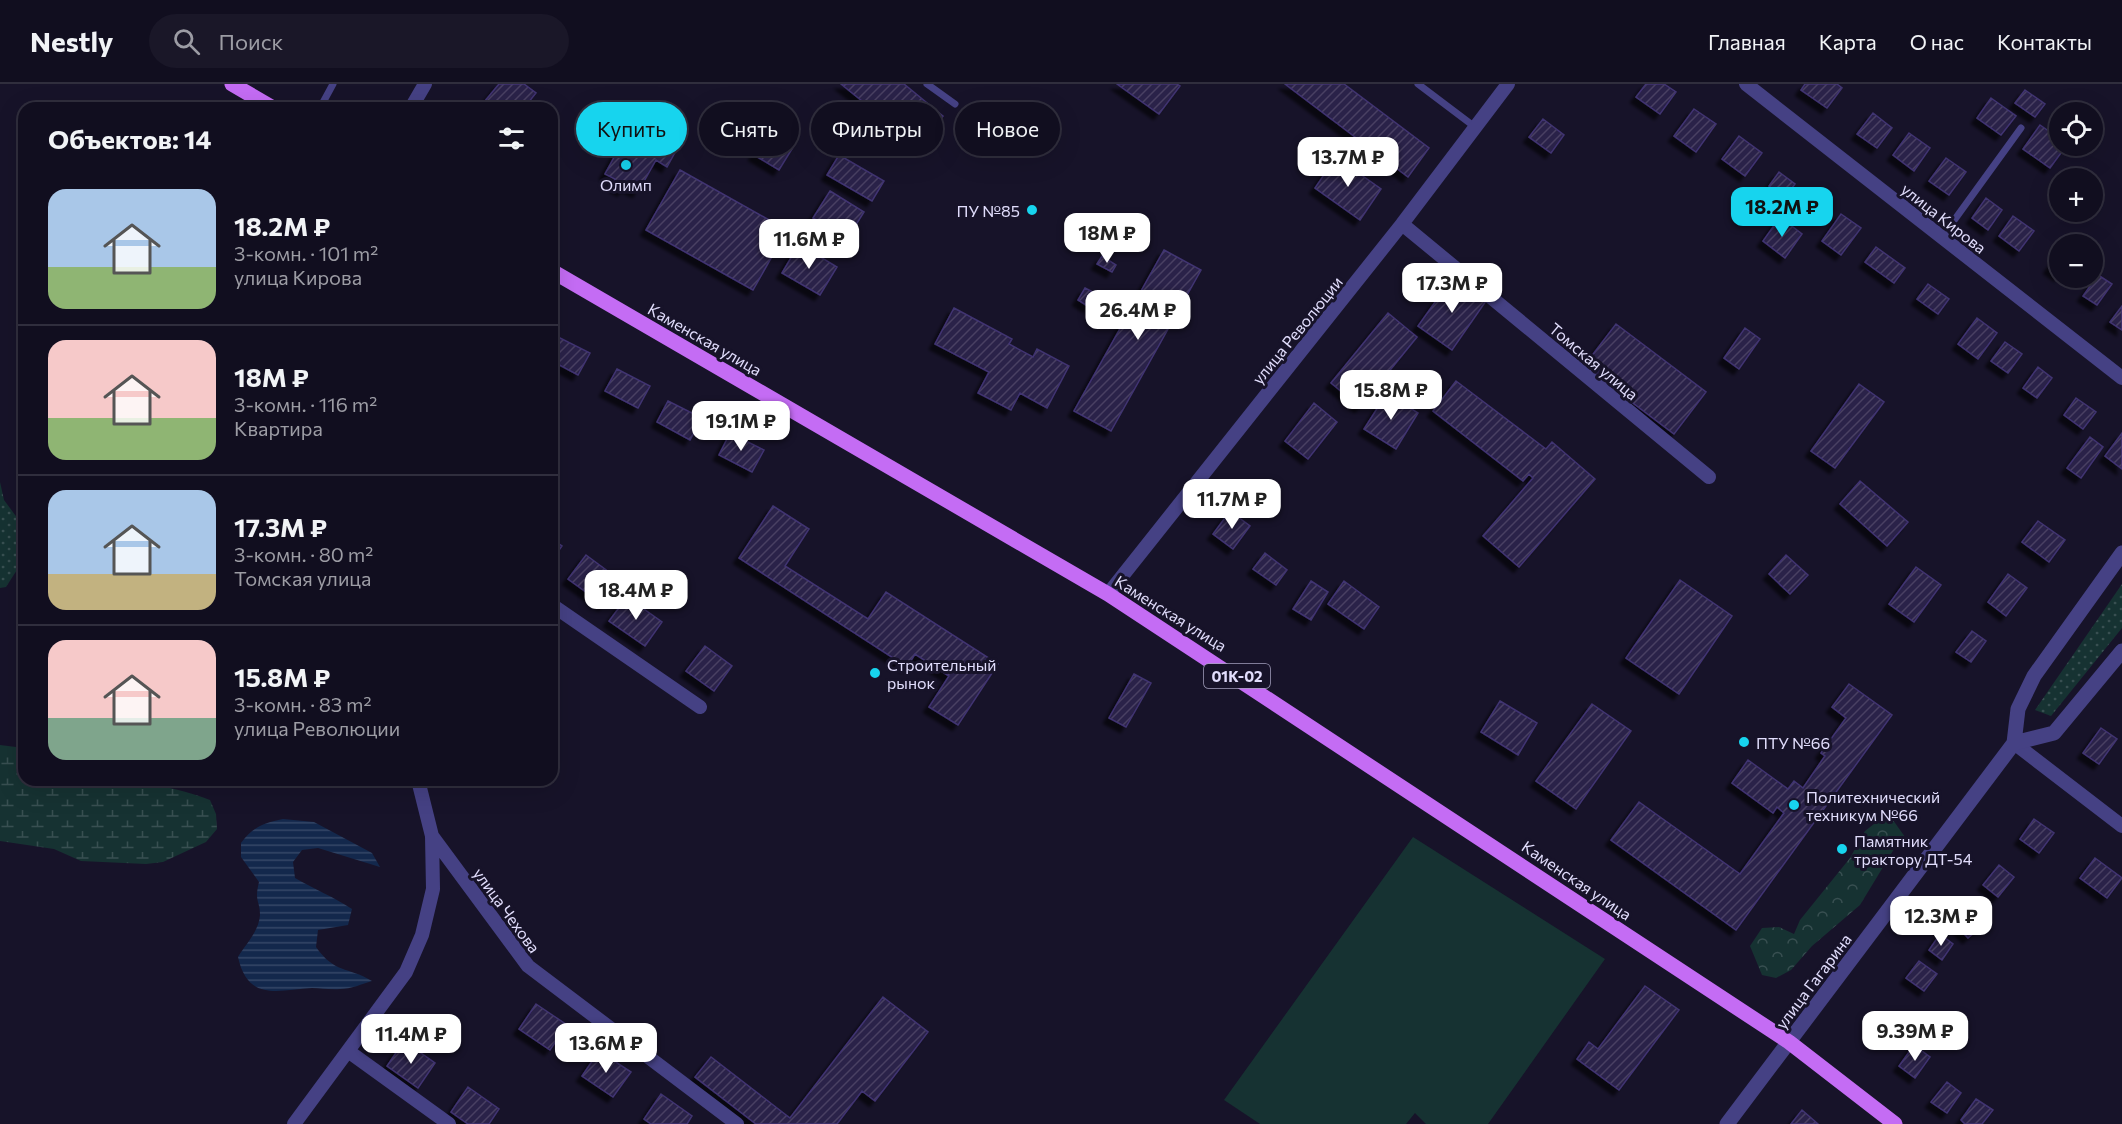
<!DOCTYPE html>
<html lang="ru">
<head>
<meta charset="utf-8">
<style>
	body { margin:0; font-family:Commissioner,sans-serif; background:#1a1728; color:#f1f3f6; height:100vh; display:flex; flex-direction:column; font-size:22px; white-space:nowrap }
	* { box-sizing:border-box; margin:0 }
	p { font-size:20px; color:#9c9ca4 }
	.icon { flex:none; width:33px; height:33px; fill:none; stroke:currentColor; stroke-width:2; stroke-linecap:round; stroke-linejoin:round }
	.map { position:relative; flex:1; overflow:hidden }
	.sheet { position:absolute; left:18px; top:18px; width:540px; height:684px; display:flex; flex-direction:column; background:#110e1f; border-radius:18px; box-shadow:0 6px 24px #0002,0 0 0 2px #302e3d }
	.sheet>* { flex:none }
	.top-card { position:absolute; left:576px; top:18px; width:570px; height:54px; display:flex; gap:12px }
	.controls { position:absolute; left:2049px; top:18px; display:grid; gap:12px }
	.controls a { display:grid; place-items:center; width:54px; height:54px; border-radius:50%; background:#110e1f; box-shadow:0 6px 24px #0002,0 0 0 2px #302e3d; font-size:30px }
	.price { position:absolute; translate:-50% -51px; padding:0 14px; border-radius:12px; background:#fff; color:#222; font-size:20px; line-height:39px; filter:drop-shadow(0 2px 3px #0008) }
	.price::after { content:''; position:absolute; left:50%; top:36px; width:18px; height:14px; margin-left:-9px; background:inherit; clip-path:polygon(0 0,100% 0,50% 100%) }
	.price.on { background:#17d4ee; color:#111 }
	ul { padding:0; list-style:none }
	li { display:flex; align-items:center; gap:18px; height:150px; padding:0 30px }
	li+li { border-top:2px solid #302e3d }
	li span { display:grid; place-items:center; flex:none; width:168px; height:120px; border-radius:18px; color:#555 }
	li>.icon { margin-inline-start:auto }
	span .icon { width:72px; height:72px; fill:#fffc; stroke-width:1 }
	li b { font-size:26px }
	h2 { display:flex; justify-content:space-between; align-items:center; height:72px; padding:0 30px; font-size:26px }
	.tag { padding:0 21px; border-radius:27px; background:#110e1f; box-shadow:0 6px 24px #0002,0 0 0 2px #302e3d; font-size:21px; line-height:54px }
	.tag.on { background:#17d4ee; color:#111 }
	header { display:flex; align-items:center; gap:36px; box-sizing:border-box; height:84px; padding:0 30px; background:#110e1f; border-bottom:2px solid #302e3d }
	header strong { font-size:28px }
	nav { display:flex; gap:33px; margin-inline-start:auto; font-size:21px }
	.search { width:420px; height:54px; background:#1a1728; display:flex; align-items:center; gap:15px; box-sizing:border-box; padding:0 21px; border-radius:33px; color:#9c9ca4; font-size:22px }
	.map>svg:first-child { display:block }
	.grass { fill:url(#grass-dots) }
	.forest { fill:url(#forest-crowns) }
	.wetland { fill:url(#wetland-marsh) }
	.pitch { fill:#163232 }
	.water { fill:url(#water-rules) }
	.building { fill:url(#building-hatch); stroke:#413472; stroke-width:1.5; filter:url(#shadow) }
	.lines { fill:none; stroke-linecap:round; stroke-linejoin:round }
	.service { stroke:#454184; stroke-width:7 }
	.minor { stroke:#454184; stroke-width:14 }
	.tertiary { stroke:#454184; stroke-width:15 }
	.primary { stroke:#c46cf4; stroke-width:15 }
	.poi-dot { fill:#17d4ee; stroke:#171329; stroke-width:2 }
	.labels { text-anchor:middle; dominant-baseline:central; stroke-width:6; stroke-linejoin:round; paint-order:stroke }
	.shield { fill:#171329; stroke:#a4a0bd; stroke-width:1.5 }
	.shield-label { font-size:15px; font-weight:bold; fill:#e1ddfc }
	.poi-label { font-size:16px; fill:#e1ddfc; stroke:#171329; text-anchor:start }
	.street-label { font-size:16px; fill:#e1ddfc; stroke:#171329 }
</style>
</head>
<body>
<header>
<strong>Nestly</strong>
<div class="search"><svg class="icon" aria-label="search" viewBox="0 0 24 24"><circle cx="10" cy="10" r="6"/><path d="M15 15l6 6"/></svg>Поиск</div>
<nav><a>Главная</a><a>Карта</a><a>О нас</a><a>Контакты</a></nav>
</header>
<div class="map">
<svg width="2122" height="1040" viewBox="0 0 2122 1040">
	<defs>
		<pattern id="grass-dots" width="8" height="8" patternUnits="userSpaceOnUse" patternTransform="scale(1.5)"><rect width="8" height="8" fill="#163232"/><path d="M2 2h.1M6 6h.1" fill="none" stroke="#384f51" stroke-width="1.8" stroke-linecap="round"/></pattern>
		<pattern id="forest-crowns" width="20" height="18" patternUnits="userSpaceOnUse" patternTransform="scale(1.5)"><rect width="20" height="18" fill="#163232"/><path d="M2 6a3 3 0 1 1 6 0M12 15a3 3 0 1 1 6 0" fill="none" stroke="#384f51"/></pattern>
		<pattern id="wetland-marsh" width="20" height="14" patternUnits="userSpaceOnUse" patternTransform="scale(1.5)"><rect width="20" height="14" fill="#163232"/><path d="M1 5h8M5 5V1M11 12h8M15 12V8" fill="none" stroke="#384f51"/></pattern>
		<pattern id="water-rules" width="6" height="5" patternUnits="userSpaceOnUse" patternTransform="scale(1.5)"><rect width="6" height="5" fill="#13284c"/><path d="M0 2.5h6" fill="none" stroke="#354767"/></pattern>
		<pattern id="building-hatch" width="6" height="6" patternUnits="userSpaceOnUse" patternTransform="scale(1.5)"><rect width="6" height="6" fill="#292048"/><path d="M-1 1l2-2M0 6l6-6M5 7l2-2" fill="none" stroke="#484063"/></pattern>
		<filter id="shadow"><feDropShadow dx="-5.5" dy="5.5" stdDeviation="1.5" flood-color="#0009"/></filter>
	</defs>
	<rect width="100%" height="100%" fill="#171329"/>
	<path class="grass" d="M0 398 4 416 24 443V475L6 503 0 504Z
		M2122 500V544L2051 632 2035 626Z"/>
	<path class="forest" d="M1888 729 1905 753 1894 765 1860 821 1812 862 1791 886 1776 894 1762 891 1750 862 1762 844 1779 843 1794 850 1800 836 1850 774 1865 747Z"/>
	<path class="wetland" d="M0 661 24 664V696C89 696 148 692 210 716L216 730 217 745 206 758 163 778 146 780 81 777 54 765 0 757Z"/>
	<path class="pitch" d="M1413 753 1605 875 1488 1040H1426L1415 1029 1406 1040H1260L1224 1016Z"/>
	<path class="water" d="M283 735 314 738 372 769 380 783 318 764 302 766 293 778 295 794C314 805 334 813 352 825L348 841 318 846 316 863C335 890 347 882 372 897 362 900 351 905 340 905 331 906 321 904 312 904 278 906 248 918 238 873 246 860 259 847 260 831 260 816 254 818 259 798L241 773V759C253 743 263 739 283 735Z"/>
	<path class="building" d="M499 0H524L536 9 524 24H493L485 17Z
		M841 0H904L943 32 918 62Z
		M1117 0H1177L1180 2 1159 30Z
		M1285 0H1344L1429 64 1408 93Z
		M1646 0H1664L1676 8 1660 30 1636 13Z
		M1805 0H1837L1842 4 1827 24 1801 6Z
		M2025 6 2045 20 2035 33 2015 19Z
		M1991 14 2016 32 2001 51 1977 34Z
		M1694 25 1716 40 1696 68 1674 52Z
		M1873 29 1892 44 1877 64 1857 50Z
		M1543 35 1564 51 1551 69 1529 53Z
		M657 37 684 52 667 83 656 76 638 108 626 102 623 107 612 101 615 95 605 90 623 57 640 66Z
		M2040 41 2060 55V62H2066L2050 84 2023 65Z
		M770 45 795 60 779 86 754 71Z
		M1909 49 1930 64 1914 87 1893 71Z
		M1739 52 1762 69 1745 92 1722 75Z
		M839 71 884 97 872 117 827 91Z
		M1336 73 1381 105 1360 136 1315 104Z
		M1946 74 1966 88 1949 111 1929 97Z
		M680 86 787 146 753 206 646 146Z
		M1779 88 1795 100 1785 114 1769 102Z
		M830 107 864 128 847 155 813 134Z
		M1986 114 2002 126 1988 146 1972 134Z
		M1841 130 1861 144 1841 171 1822 157Z
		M2013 132 2034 147 2019 167 1999 152Z
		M1780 133 1802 150 1785 174 1763 157Z
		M799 160 837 183 820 211 782 189Z
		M1876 163 1905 184 1894 199 1865 178Z
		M1164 166 1201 186 1111 347 1074 327Z
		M2060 169V192L2049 184Z
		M1102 172 1116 181 1112 188 1097 180Z
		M2098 191 2112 200 2097 221 2083 212Z
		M1453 193 1486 217 1452 266 1418 242Z
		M1928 200 1949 215 1938 230 1917 215Z
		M1085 204 1097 210 1089 223 1078 216Z
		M2122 222V246L2110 238Z
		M954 224 1012 255 1009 260 1033 273 1037 265 1069 282 1047 324 1020 309 1011 326 978 309 989 288 935 260Z
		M1388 229 1417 253 1360 323 1331 299Z
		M1977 234 1997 249 1978 275 1958 260Z
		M1616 240 1706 308 1674 350 1584 282Z
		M1745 244 1760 255 1739 285 1724 274Z
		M556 252 590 269 578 291 552 277V260Z
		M2005 258 2022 270 2008 289 1991 277Z
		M2038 283 2052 294 2037 314 2023 304Z
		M617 285 650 302 638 324 605 307Z
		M1456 297 1546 365 1552 358 1595 395 1519 483 1483 452 1533 394 1529 390 1523 397 1433 327Z
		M1859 300 1884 318 1835 384 1811 367Z
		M1387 309 1418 329 1396 365 1364 345Z
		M2076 314 2096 328 2083 345 2064 331Z
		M668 317 702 334 690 356 657 338Z
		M1314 319 1337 338 1308 375 1285 357Z
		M730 349 764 366 752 388 719 371Z
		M2122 349V385L2105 372Z
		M2090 353 2103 363 2081 394 2067 384Z
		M1860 397 1908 438 1887 462 1840 420Z
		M773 422 809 445 785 482 868 535 886 508 998 580 958 641 929 623 949 592 915 570 907 583 739 474Z
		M1230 427 1250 442 1233 465 1213 450Z
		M2038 437 2065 456 2049 478 2022 458Z
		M552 455 562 462 552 476Z
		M1265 469 1287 486 1276 501 1253 485Z
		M586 471 621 497 604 521 568 495Z
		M1786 471 1808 491 1790 510 1769 490Z
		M1916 483 1941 501 1914 538 1889 520Z
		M2008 490 2027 504 2006 532 1988 518Z
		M1680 496 1732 532 1679 610 1626 574Z
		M1311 497 1328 508 1311 536 1293 525Z
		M1344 497 1379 523 1364 545 1328 520Z
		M627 513 662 538 645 562 609 537Z
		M1972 547 1986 557 1971 578 1956 568Z
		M705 562 732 582 714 607 686 587Z
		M1134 590 1151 599 1126 643 1109 634Z
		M1849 600 1892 631 1736 846 1611 756 1639 718 1740 790 1784 729 1777 723 1773 729 1732 699 1748 676 1788 705 1794 697 1803 704 1825 672 1821 669 1846 634 1832 623Z
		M1500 617 1537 639 1518 671 1481 648Z
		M1592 620 1631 647 1576 725 1536 697Z
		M2101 644 2117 655 2099 680 2083 669Z
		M2034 735 2054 749 2039 769 2020 755Z
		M2095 774 2122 794 2107 814 2080 794Z
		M1999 781 2014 793 1998 813 1983 801Z
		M1970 823 1985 839 1968 854 1953 838Z
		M1940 850 1953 860 1942 876 1929 866Z
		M1919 877 1937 890 1924 907 1906 894Z
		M1645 902 1679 926 1619 1006 1577 975 1589 958 1598 965Z
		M883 913 928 948 875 1017 862 1007 837 1040H756L695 993 711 973 790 1034Z
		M536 920 567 941 550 966 519 945Z
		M404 957 435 979 418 1004 387 982Z
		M1914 961 1930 973 1915 994 1899 982Z
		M599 967 631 988 613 1013 582 992Z
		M1947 998 1961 1009 1947 1029 1931 1018Z
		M468 1003 499 1025 489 1040H468L451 1028Z
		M661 1010 692 1032 687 1040H651L644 1035Z
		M1976 1015 1993 1026 1982 1040H1965L1961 1036Z
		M1802 1026 1818 1040H1791Z"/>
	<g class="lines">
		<path class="service" d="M927 0 955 20
			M1418 0 1475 43
			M320 24 333 0
			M1942 153 2021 44"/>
		<path class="minor" d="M1746 0 2122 294
			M411 24 425 0
			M1402 140 1709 393
			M1108 510 1402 140 1508 0
			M552 521 700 623
			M2014 659 2122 742
			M432 752 528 882 737 1040
			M348 967 449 1040
			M294 1040 406 888 422 851 433 805 432 752 418 696"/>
		<path class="tertiary" d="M2014 659 2054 649 2122 567
			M1727 1040 2014 659 2018 625 2034 592 2122 469"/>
		<path class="primary" d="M232 0 273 24
			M552 187 1108 510 1789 958 1895 1040"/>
	</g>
	<g class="poi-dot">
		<circle cx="626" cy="81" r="6"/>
		<circle cx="1032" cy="126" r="6"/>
		<circle cx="875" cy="589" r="6"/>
		<circle cx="1744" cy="658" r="6"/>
		<circle cx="1794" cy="721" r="6"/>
		<circle cx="1842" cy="765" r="6"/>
	</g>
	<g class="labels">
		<rect class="shield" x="1204" y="580" width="66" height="24" rx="4.5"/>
		<g class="shield-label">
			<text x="1237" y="592">01К-02</text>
		</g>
		<g class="poi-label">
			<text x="626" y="100" text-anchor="middle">Олимп</text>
			<text x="1020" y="126" text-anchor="end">ПУ №85</text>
			<text x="887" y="580">Строительный<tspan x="887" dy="18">рынок</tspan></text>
			<text x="1756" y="658">ПТУ №66</text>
			<text x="1806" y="712">Политехнический<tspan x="1806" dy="18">техникум №66</tspan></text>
			<text x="1854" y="756">Памятник<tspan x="1854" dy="18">трактору ДТ-54</tspan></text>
		</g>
		<g class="street-label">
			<text transform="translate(1944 134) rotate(38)">улица Кирова</text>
			<text transform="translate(1297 246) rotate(-51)">улица Революции</text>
			<text transform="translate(705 255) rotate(30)">Каменская улица</text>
			<text transform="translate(1594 277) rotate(40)">Томская улица</text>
			<text transform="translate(1171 529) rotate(32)">Каменская улица</text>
			<text transform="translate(1577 796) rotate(34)">Каменская улица</text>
			<text transform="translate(507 826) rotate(54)">улица Чехова</text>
			<text transform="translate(1813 897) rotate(-53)">улица Гагарина</text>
		</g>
	</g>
</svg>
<div class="controls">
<a><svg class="icon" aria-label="locate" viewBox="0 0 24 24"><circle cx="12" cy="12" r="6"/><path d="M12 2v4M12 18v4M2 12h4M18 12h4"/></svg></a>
<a>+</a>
<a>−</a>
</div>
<b class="price" style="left:1348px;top:104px">13.7M ₽</b>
<b class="price on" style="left:1782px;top:154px">18.2M ₽</b>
<b class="price" style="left:1107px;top:180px">18M ₽</b>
<b class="price" style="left:809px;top:186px">11.6M ₽</b>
<b class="price" style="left:1452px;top:230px">17.3M ₽</b>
<b class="price" style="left:1138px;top:257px">26.4M ₽</b>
<b class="price" style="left:1391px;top:337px">15.8M ₽</b>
<b class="price" style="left:741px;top:368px">19.1M ₽</b>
<b class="price" style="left:1232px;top:446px">11.7M ₽</b>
<b class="price" style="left:636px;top:537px">18.4M ₽</b>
<b class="price" style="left:1941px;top:863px">12.3M ₽</b>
<b class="price" style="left:1915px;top:978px">9.39M ₽</b>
<b class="price" style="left:411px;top:981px">11.4M ₽</b>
<b class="price" style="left:606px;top:990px">13.6M ₽</b>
<div class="top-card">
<a class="tag on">Купить</a>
<a class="tag">Снять</a>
<a class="tag">Фильтры</a>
<a class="tag">Новое</a>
</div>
<section class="sheet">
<h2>Объектов: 14<svg class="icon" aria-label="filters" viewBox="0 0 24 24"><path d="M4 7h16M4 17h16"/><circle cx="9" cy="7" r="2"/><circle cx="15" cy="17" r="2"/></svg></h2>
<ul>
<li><span style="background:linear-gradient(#a9c7e8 65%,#8fb573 0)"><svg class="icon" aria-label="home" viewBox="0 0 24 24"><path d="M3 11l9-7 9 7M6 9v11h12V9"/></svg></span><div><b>18.2M ₽</b><p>3-комн. · 101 m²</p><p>улица Кирова</p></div></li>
<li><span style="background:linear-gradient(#f6c9c9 65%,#8fb573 0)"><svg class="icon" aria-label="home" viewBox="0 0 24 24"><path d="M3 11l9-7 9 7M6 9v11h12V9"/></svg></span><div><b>18M ₽</b><p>3-комн. · 116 m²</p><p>Квартира</p></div></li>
<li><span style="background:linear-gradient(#a9c7e8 70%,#c2b280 0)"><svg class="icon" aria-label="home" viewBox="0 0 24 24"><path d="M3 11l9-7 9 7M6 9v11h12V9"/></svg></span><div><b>17.3M ₽</b><p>3-комн. · 80 m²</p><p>Томская улица</p></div></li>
<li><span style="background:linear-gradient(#f6c9c9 65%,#7fa58c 0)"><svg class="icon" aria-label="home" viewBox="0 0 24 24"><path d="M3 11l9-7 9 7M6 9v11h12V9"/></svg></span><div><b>15.8M ₽</b><p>3-комн. · 83 m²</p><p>улица Революции</p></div></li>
</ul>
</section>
</div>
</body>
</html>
